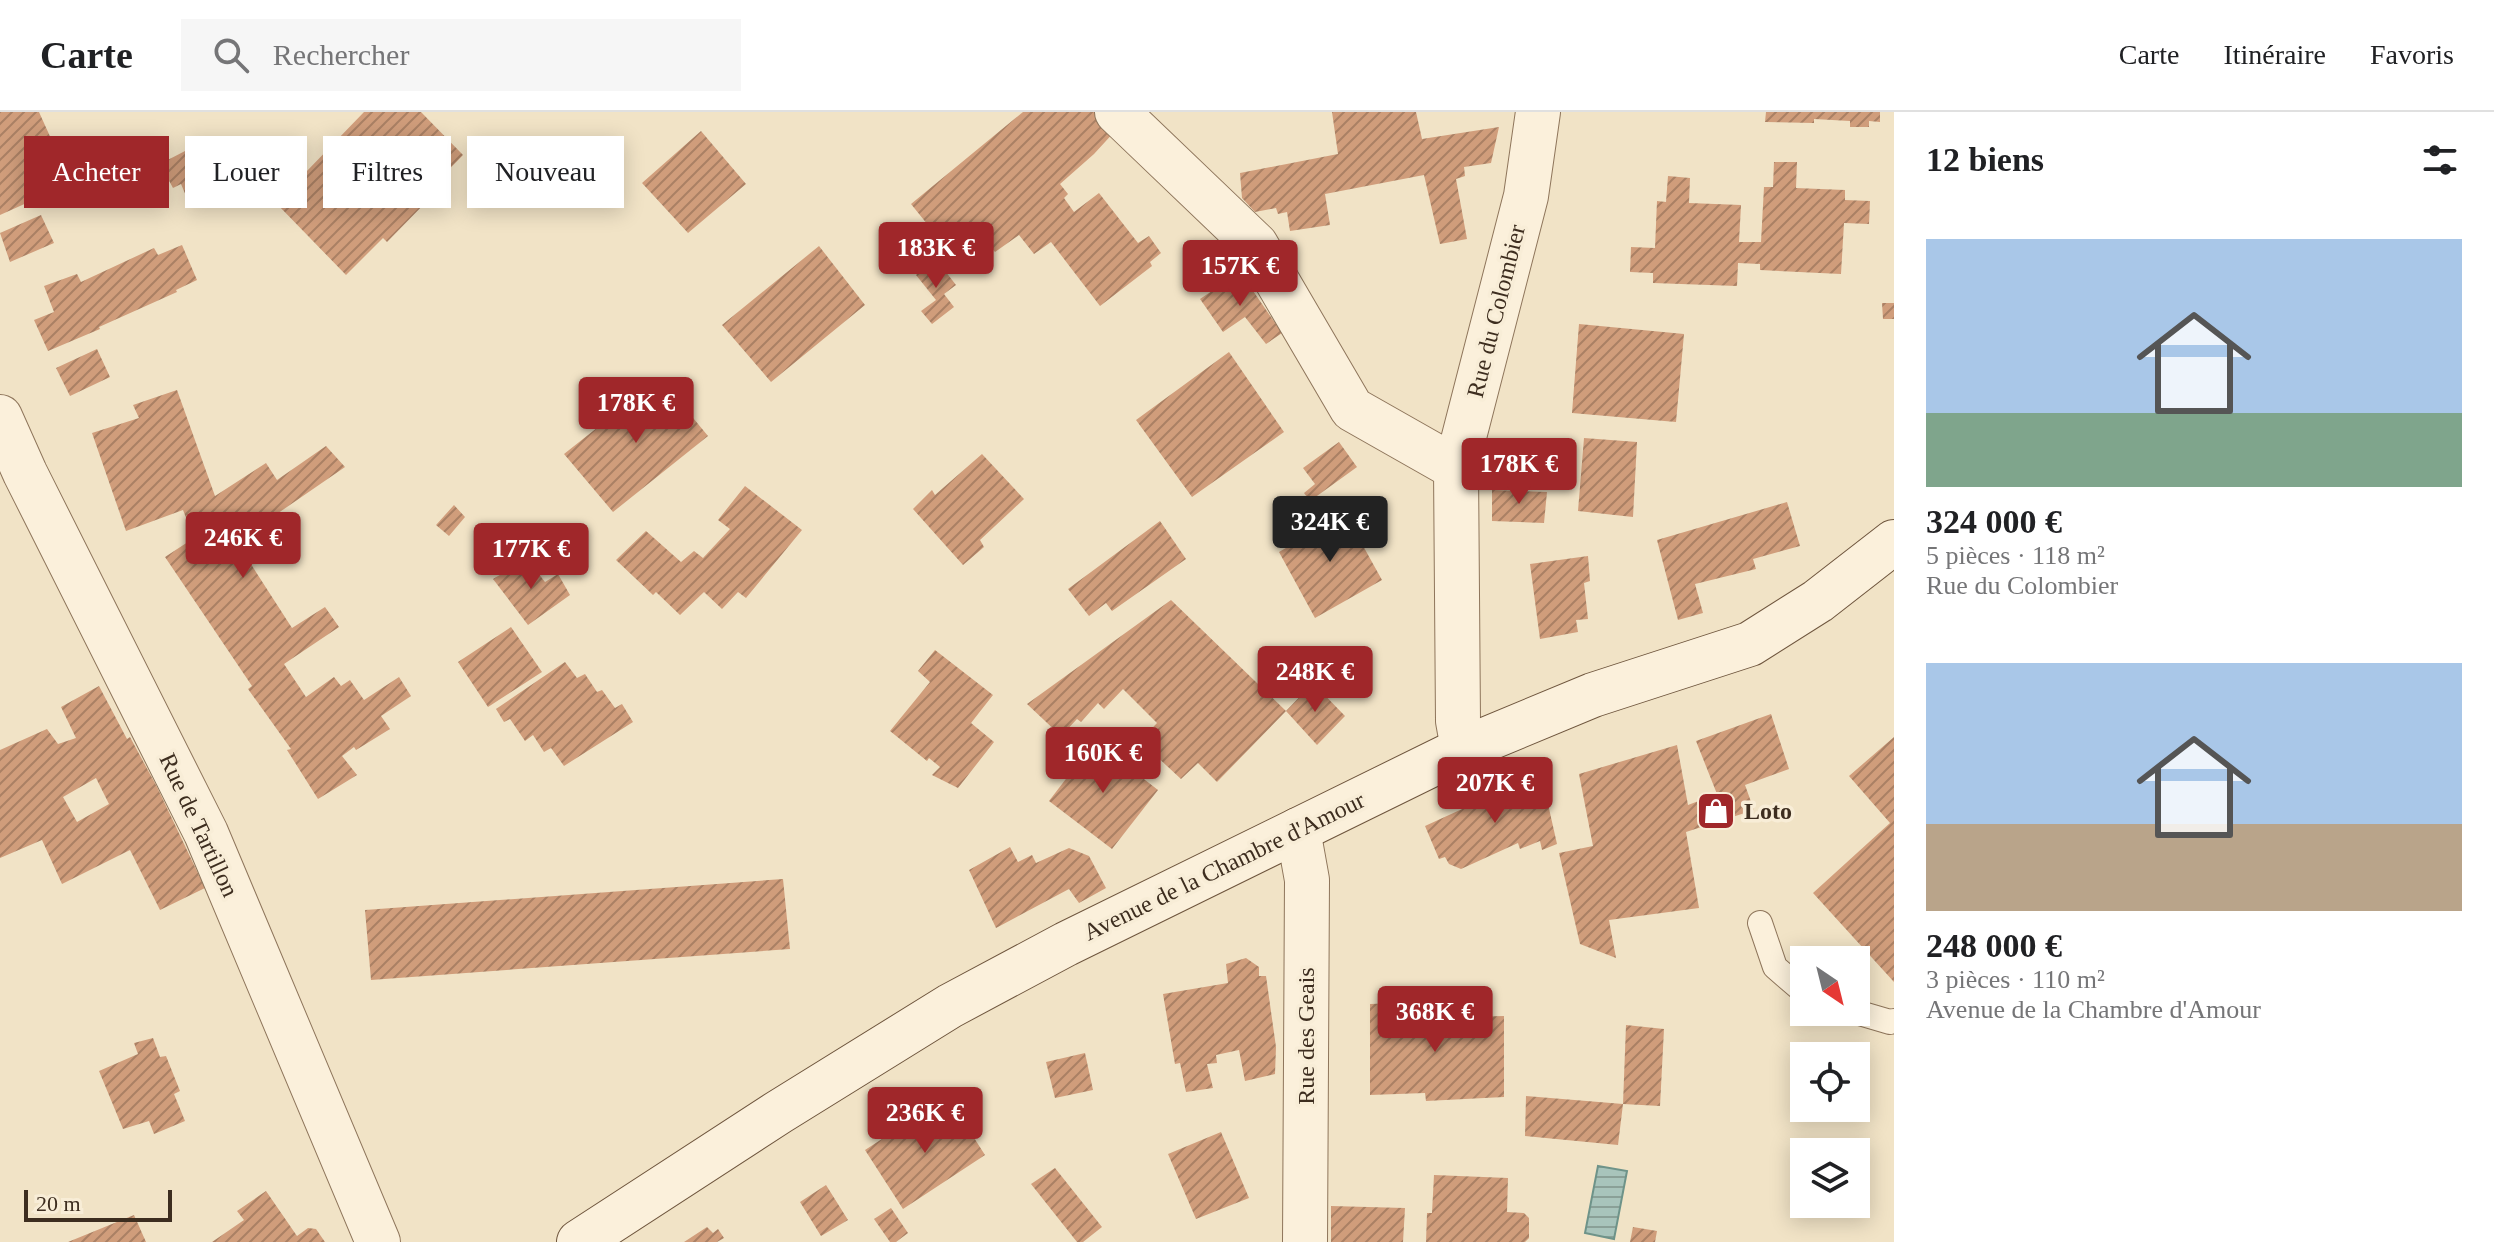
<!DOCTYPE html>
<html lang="fr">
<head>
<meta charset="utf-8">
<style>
	body { margin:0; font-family:"Times New Roman",serif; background:#f6f6f6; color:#202124; height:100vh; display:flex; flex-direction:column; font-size:30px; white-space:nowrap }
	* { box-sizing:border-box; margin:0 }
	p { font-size:26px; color:#757577 }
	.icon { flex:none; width:44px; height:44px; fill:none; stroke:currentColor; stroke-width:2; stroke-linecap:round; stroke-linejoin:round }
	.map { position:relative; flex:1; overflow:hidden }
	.drawer { display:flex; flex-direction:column; background:#fff; width:600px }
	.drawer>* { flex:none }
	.banner { position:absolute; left:24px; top:24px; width:760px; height:72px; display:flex; gap:16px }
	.needle { width:52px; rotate:145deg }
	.buttons { position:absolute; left:1790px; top:834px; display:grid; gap:16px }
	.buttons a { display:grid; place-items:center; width:80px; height:80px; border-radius:0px; background:#fff; box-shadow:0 4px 20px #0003; font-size:40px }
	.scale { position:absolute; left:24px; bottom:20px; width:148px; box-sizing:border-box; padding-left:8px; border:4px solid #3d2d1f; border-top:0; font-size:22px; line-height:28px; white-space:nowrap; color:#3d2d1f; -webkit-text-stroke:6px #f8edd7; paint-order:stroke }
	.price { position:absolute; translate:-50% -68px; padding:0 18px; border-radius:8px; background:#a0272a; color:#fff; font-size:26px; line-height:52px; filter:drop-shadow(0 2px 4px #0008) }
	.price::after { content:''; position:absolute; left:50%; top:48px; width:24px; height:18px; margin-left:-12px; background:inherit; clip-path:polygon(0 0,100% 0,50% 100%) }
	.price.active { background:#222; color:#fff }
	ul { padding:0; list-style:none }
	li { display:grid; align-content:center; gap:16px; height:424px; padding:0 32px }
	li span { display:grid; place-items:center; height:248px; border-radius:0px; color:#555 }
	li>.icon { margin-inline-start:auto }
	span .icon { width:144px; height:144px; fill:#fffc; stroke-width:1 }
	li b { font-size:34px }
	h2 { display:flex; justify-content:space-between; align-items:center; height:96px; padding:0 32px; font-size:34px }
	.tag { padding:0 28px; border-radius:0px; background:#fff; box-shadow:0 4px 20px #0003; font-size:28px; line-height:72px }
	.tag.active { background:#a0272a; color:#fff }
	header { display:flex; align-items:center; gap:48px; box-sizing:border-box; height:112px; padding:0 40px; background:#fff; border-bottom:2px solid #e0e0e0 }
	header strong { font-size:38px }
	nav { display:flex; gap:44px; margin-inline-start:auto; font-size:28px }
	.search { width:560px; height:72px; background:#f6f6f6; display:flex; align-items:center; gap:20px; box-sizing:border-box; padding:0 28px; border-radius:0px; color:#757577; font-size:30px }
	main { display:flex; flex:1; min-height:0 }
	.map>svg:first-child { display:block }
	.water { fill:url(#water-rules); stroke:#6e9389; stroke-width:2 }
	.building { fill:url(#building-hatch); fill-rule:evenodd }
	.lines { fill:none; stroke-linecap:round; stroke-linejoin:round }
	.lane-casing { stroke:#8e755b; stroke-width:26 }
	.street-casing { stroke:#8e755b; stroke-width:46 }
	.secondary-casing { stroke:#6f563e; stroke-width:46 }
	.lane { stroke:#fbf0db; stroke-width:24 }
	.street { stroke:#fbf0db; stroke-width:44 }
	.secondary { stroke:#fbf0db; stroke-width:44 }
	.labels { text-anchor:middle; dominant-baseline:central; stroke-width:7; stroke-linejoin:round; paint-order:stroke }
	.street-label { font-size:24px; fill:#3d2d1f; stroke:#f8edd7 }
	.poi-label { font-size:24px; font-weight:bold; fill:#3d2d1f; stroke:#f8edd7; text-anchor:start }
</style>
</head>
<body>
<header>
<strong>Carte</strong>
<div class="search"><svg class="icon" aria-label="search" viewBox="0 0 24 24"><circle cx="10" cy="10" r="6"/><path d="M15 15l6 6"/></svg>Rechercher</div>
<nav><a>Carte</a><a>Itinéraire</a><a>Favoris</a></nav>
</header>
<main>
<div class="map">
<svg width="1894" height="1130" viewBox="0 0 1894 1130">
	<defs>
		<pattern id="water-rules" width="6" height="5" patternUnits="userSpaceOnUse" patternTransform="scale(2)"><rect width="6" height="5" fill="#a8c4bb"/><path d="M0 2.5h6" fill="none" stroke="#8aa097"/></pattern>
		<pattern id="building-hatch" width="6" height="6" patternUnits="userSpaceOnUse" patternTransform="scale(2)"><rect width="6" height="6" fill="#d09d7b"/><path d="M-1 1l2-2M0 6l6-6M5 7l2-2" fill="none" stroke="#aa8064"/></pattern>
	</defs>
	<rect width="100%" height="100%" fill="#f1e3c6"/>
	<path class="water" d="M1598 1054 1627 1059 1614 1127 1585 1121Z"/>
	<path class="building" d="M0 0H39L71 71 0 103Z
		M364 0H421L463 43 429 78 433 83 387 130 383 126 346 163 276 91Z
		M1023 0H1094L1116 18 1094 42 1060 72 1068 82 1064 86 1074 100 1099 81 1138 131 1149 124 1161 141 1150 150 1152 154 1100 194 1051 130 1034 142 1019 123 995 140 980 122 953 144 911 92Z
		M1332 0H1416L1422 27 1499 15 1491 51 1464 55 1465 64 1456 67 1467 127 1440 132 1424 63 1325 82 1330 113 1290 119 1287 100 1278 102 1276 96 1255 100 1242 86 1240 61 1338 42Z
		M1766 0H1880V10L1869 9V15H1850V9L1814 7V11L1765 10Z
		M701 19 746 72 688 121 642 71Z
		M185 39 207 82 189 91 181 72 173 76 160 52Z
		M1774 50H1797L1796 76 1845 78V88L1870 89 1869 112 1844 111 1841 162 1760 158V152L1738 151 1737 174 1653 171V161L1630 160 1631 135 1655 136 1657 89 1666 90 1668 64 1690 66 1689 91 1741 93 1739 130H1761L1764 75H1773Z
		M41 103 54 131 10 150 0 121Z
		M182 133 197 168 176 178 177 180 99 215 100 217 48 239 34 208 54 200 44 174 77 162 81 170 154 136 158 143Z
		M819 134 865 193 771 270 722 213Z
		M935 146 956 173 944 182 954 195 932 212 921 199 936 188 916 163Z
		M1240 160 1282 221 1266 232 1245 205 1223 220 1200 187Z
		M1882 191H1894V207H1883Z
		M1579 212 1684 222 1676 310 1572 301Z
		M97 237 110 265 70 284 56 256Z
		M1229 240 1284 320 1192 385 1136 308Z
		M660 266 708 324 613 400 564 342Z
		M177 278 215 384 266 351 277 368 326 334 345 355 271 406 272 413 238 432 292 516 325 495 339 515 284 552 306 585 334 565 341 574 350 568 364 588 399 565 411 584 381 604 390 617 356 638 354 635 342 644 357 663 318 687 287 638 291 637 248 577 252 574 165 445 194 426 183 398 126 419 92 321 139 306 133 293Z
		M1584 326 1637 330 1633 405 1578 399Z
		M1339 330 1357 355 1310 389 1304 381 1315 372 1303 356Z
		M982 342 1024 387 980 428 984 435 963 453 913 397 932 378 935 383Z
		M745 374 802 418 746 486 738 480 722 497 704 480 680 503 656 480 653 483 616 448 646 419 681 450 694 439 703 446 730 417 718 408Z
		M1492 378 1547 380 1544 411 1492 409Z
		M1787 390 1800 434 1753 447 1756 457 1695 472 1703 501 1678 508 1657 428Z
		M454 393 465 405 449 424 436 413Z
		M1342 396 1382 468 1315 506 1279 440 1315 419 1311 411Z
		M1160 409 1186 447 1112 499 1106 491 1089 504 1068 477Z
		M1588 444 1590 469 1584 471 1588 507 1576 508 1578 520 1540 527 1530 452Z
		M527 447 545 470 558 462 570 483 528 513 493 467Z
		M1171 488 1286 599 1217 670 1198 651 1181 667 1140 629 1157 611 1123 577 1104 597 1098 591 1081 610 1077 607 1061 624 1027 592Z
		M511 515 542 560 488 595 458 550Z
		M935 538 993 583 971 611 994 630 958 676 932 663 940 655 929 646 927 649 890 619 930 570 918 559Z
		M565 550 577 566 585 562 597 580 602 578 615 596 622 592 633 610 564 654 551 636 544 640 533 623 525 629 510 607 504 610 496 597Z
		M1313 571 1345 604 1317 633 1286 599Z
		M99 574 127 627 130 625 157 675 205 776 160 798 130 738 62 772 42 728 0 746V638L47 617 58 632 76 626 61 595ZM96 666 109 692 77 710 63 685Z
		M1771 602 1789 657 1745 673 1754 698 1686 720 1699 796 1609 808 1616 846 1580 832 1559 741 1593 734 1579 662 1677 633 1688 693 1717 682 1696 629Z
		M1894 625V870L1813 781 1890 711 1849 664Z
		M1095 629 1158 678 1112 737 1049 689Z
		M1541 661 1557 732 1542 738 1540 729 1520 737 1518 731 1461 757 1449 752 1445 745 1439 747 1425 714Z
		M1010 735 1018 750 1032 743 1036 751 1069 736 1089 744 1106 776 1079 791 1069 777 996 816 969 758Z
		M783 767 790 837 371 868 365 798Z
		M1246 846 1259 855V864H1266L1276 935 1275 962 1245 969 1239 938 1216 943 1217 951 1207 952 1213 976 1186 980 1180 951 1175 952 1163 882 1228 871 1226 852Z
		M1425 890V906L1504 904V985L1426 989 1425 981 1370 983V892Z
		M1626 913 1664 917 1660 994 1623 992Z
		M153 926 160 945 166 944 180 979 174 982 185 1009 154 1022 149 1009 123 1017 99 959 138 942 134 931Z
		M1085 941 1093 978 1055 986 1046 950Z
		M1526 984 1623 992 1618 1033 1525 1024Z
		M951 990 985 1043 903 1097 865 1038 902 1014 906 1019Z
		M1221 1020 1249 1086 1196 1107 1168 1042Z
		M1055 1056 1102 1115 1083 1130H1077L1031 1072Z
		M1434 1063 1508 1066 1507 1100 1524 1101 1529 1106V1126L1525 1130H1426L1427 1101H1432Z
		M826 1073 848 1108 821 1124 800 1090Z
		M266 1079 297 1124 308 1116 316 1117 325 1130H212L244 1108 237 1099Z
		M1331 1094 1405 1096 1403 1130H1331Z
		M891 1096 908 1121 896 1130H890L874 1107Z
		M134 1103 146 1130H68Z
		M707 1115 713 1121 718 1117 724 1126 717 1130H684Z
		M1633 1115 1657 1119 1655 1130H1630Z"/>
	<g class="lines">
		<g class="lane-casing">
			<path id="lane" d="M1760 811 1775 855 1804 880
				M1856 900 1890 910 1894 909"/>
		</g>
		<g class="street-casing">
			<path id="street" d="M1117 0 1256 133 1352 297 1456 356
				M0 305 25 361 206 721 378 1130
				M1463 637 1458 609 1456 356 1526 84 1538 0
				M1298 718 1307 768 1305 1130"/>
		</g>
		<g class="secondary-casing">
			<path id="secondary" d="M579 1130 779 1000 950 894 1066 832 1463 637 1593 583 1750 532 1818 489 1894 430"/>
		</g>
		<use href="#lane" class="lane"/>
		<use href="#street" class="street"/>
		<use href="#secondary" class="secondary"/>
	</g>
	<defs>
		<g id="shop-square" transform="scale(2)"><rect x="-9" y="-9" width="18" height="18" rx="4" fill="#a0272a" stroke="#f8edd7"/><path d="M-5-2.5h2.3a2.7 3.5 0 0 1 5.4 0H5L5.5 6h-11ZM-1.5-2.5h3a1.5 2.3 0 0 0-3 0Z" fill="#fff"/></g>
	</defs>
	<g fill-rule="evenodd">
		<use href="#shop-square" x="1716" y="699"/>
	</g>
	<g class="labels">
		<g class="street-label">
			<text transform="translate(1496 199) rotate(-76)">Rue du Colombier</text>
			<text transform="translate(199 713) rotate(65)">Rue de Tartillon</text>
			<text transform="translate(1224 754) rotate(-26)">Avenue de la Chambre d'Amour</text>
			<text transform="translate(1306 924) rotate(-90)">Rue des Geais</text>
		</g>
		<g class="poi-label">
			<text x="1744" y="699">Loto</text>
		</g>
	</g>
</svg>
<div class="buttons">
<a><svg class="needle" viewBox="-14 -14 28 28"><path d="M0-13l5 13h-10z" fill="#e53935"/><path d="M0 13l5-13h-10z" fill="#757577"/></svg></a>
<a><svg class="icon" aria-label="locate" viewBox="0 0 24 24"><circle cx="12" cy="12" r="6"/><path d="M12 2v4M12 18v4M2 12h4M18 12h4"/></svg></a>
<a><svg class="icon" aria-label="layers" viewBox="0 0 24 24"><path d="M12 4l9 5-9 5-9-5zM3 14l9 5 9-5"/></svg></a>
</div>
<div class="scale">20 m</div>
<b class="price" style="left:936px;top:178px">183K €</b>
<b class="price" style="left:1240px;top:196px">157K €</b>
<b class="price" style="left:636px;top:333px">178K €</b>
<b class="price" style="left:1519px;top:394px">178K €</b>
<b class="price active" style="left:1330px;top:452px">324K €</b>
<b class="price" style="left:243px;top:468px">246K €</b>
<b class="price" style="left:531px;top:479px">177K €</b>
<b class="price" style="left:1315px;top:602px">248K €</b>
<b class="price" style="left:1103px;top:683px">160K €</b>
<b class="price" style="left:1495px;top:713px">207K €</b>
<b class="price" style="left:1435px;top:942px">368K €</b>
<b class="price" style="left:925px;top:1043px">236K €</b>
<div class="banner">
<a class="tag active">Acheter</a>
<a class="tag">Louer</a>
<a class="tag">Filtres</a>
<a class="tag">Nouveau</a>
</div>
</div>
<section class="drawer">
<h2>12 biens<svg class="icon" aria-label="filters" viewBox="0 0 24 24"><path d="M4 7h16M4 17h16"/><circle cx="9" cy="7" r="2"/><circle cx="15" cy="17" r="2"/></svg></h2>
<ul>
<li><span style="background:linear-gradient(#a9c7e8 70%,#7fa58c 0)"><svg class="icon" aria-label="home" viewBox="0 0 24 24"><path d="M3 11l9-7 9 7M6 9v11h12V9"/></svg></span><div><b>324 000 €</b><p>5 pièces · 118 m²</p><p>Rue du Colombier</p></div></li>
<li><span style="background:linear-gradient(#a9c7e8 65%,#b9a48a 0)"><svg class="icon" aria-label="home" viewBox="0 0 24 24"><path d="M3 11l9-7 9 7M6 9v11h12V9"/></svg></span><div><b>248 000 €</b><p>3 pièces · 110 m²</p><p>Avenue de la Chambre d'Amour</p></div></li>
</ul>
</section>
</main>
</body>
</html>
